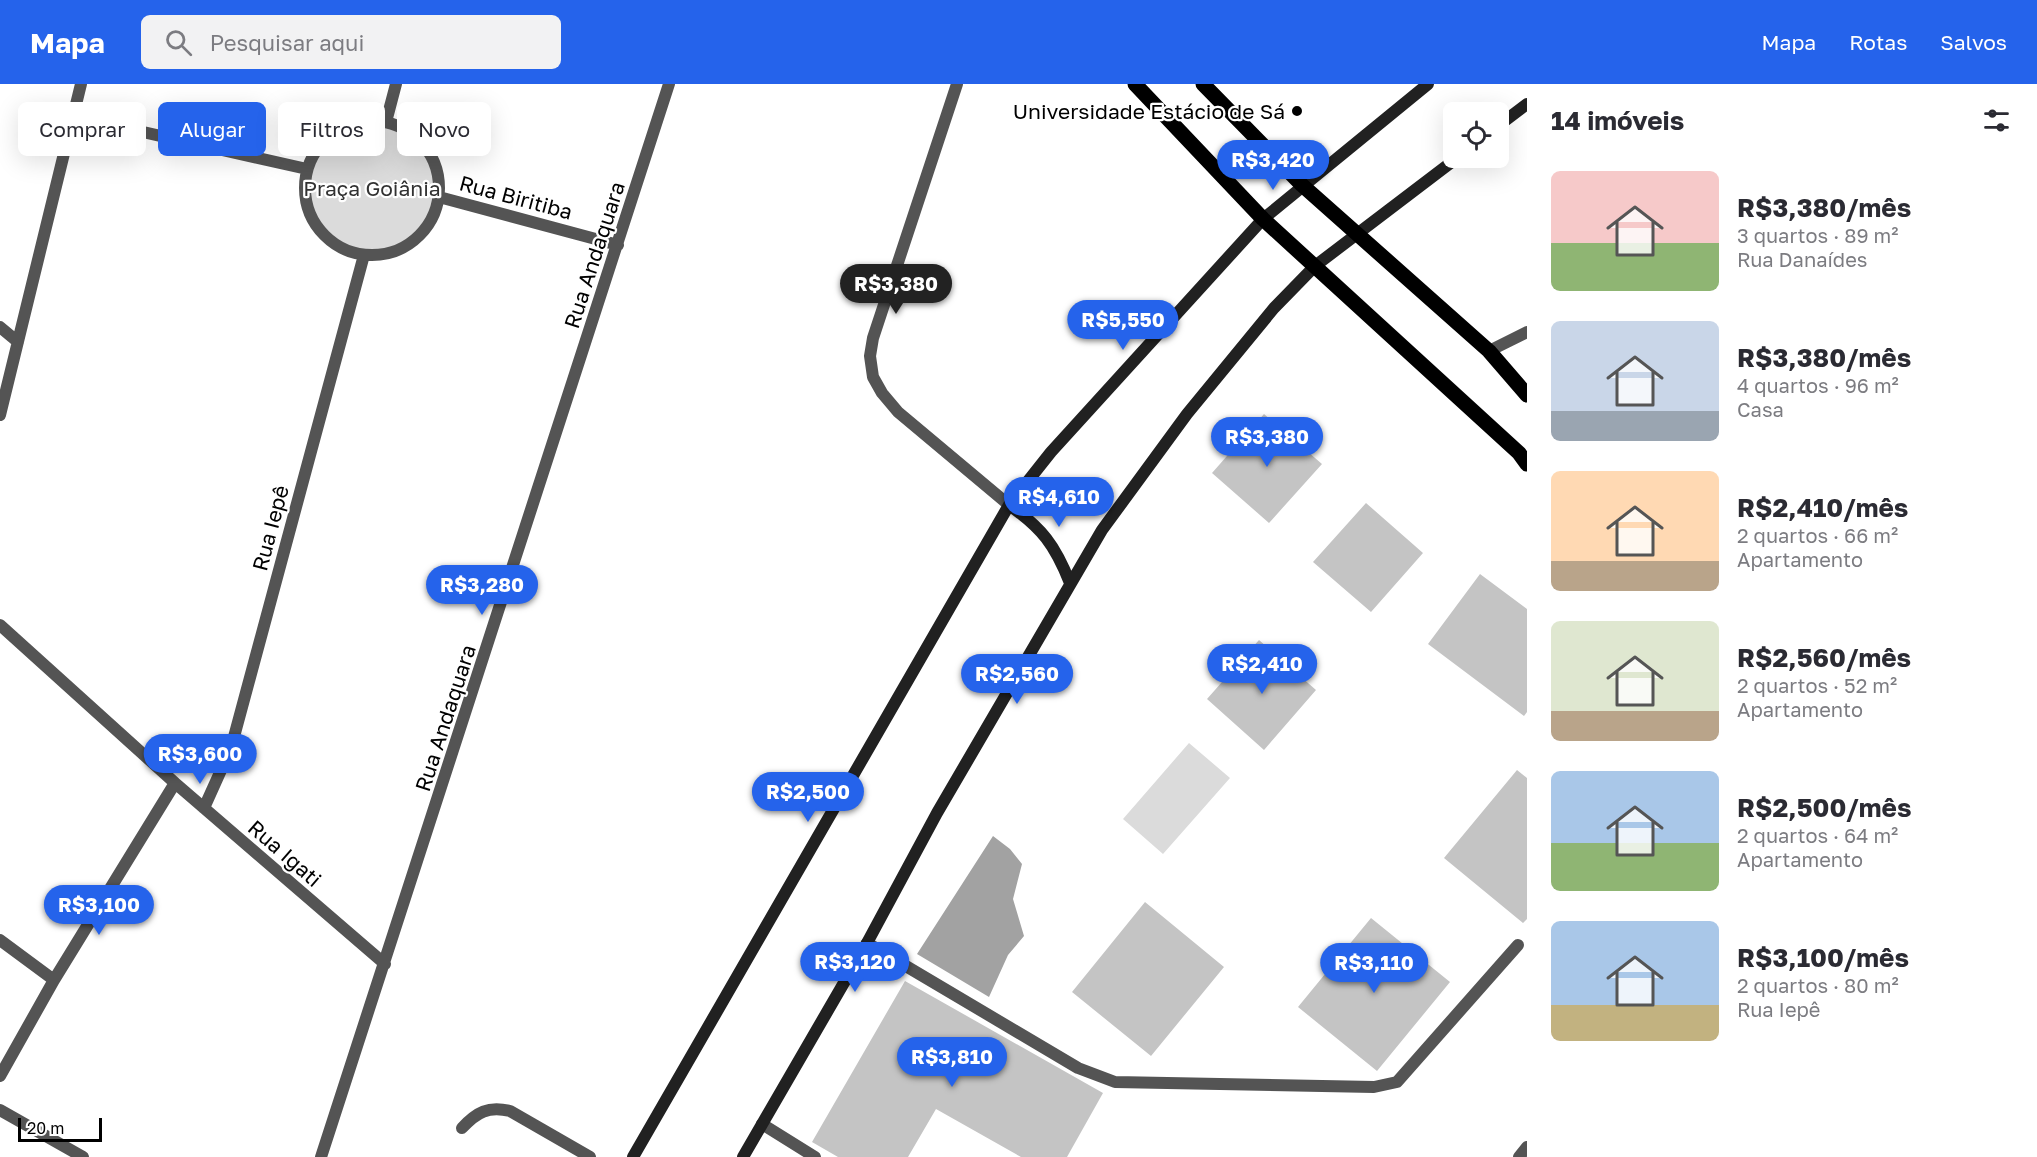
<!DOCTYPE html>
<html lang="pt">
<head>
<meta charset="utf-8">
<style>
	body { margin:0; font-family:"Golos Text",sans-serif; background:#f2f2f3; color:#2b2b33; height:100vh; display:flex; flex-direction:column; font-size:22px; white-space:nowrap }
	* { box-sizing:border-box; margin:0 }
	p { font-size:20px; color:#7c7c81 }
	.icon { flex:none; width:33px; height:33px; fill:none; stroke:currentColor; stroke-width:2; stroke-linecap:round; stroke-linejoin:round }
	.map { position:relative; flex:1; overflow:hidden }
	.panel { display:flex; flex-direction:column; background:#fff; width:510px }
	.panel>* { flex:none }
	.top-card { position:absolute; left:18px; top:18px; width:570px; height:54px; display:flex; gap:12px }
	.tools { position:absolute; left:1443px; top:18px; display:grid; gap:12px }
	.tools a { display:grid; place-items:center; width:66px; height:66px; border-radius:9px; background:#fff; box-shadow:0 6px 24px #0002; font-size:30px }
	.scale { position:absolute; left:18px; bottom:15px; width:84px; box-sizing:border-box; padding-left:6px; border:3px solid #000; border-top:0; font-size:16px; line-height:21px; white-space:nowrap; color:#000; -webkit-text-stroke:4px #fff; paint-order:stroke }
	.price { position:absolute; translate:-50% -51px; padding:0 14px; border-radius:21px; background:#2563eb; color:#fff; font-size:20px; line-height:39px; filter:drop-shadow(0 2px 3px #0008) }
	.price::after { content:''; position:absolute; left:50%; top:36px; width:18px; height:14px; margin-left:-9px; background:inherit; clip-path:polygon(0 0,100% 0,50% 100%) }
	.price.selected { background:#222; color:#fff }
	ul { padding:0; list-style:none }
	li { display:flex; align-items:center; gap:18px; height:150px; padding:0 24px }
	li span { display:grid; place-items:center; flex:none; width:168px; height:120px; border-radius:9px; color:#555 }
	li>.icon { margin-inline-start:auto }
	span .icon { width:72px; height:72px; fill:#fffc; stroke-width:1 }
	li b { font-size:26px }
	h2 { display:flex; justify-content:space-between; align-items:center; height:72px; padding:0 24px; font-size:26px }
	.chip { padding:0 21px; border-radius:9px; background:#fff; box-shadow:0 6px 24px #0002; font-size:21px; line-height:54px }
	.chip.selected { background:#2563eb; color:#fff }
	header { display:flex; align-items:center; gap:36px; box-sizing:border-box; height:84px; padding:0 30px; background:#2563eb; color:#fff }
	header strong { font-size:28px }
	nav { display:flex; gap:33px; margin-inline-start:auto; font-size:21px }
	.search { width:420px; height:54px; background:#f2f2f3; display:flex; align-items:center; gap:15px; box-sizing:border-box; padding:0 21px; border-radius:9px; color:#7c7c81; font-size:22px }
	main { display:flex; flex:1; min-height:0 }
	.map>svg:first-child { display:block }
	.green { fill:#dbdbdb }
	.water { fill:#a2a2a2 }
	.building { fill:#c4c4c4 }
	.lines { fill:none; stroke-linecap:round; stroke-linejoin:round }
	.service { stroke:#545454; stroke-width:12 }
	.minor { stroke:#545454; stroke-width:12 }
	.tertiary { stroke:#545454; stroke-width:12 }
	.secondary { stroke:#212121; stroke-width:12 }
	.primary { stroke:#000; stroke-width:15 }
	.poi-dot { fill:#000; stroke:#fff; stroke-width:2 }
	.labels { text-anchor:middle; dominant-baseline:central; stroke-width:4.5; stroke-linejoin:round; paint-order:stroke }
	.poi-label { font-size:21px; fill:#000; stroke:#fff; text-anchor:end }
	.park-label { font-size:21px; fill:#323232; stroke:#fff }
	.street-label { font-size:21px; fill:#000; stroke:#fff }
</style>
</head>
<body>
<header>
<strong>Mapa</strong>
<div class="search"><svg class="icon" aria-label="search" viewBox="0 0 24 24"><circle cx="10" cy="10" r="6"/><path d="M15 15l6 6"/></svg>Pesquisar aqui</div>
<nav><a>Mapa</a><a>Rotas</a><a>Salvos</a></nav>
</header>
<main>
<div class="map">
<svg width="1527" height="1073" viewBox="0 0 1527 1073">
	<rect width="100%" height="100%" fill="#fff"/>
	<path class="green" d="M305 104a67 67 0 1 1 134 0a67 67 0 1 1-134 0Z
		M1189 659 1230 694 1163 770 1123 735Z"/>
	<path class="water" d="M993 752 1010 765 1022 780 1013 815 1024 852 1008 871 989 913 917 870Z"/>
	<path class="building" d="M1264 330 1322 380 1269 439 1212 389Z
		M1366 419 1423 469 1371 528 1313 478Z
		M1480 490 1527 525V628L1524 632 1428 560Z
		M1259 556 1316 606 1264 666 1207 615Z
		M1517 686 1527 694V835L1523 839 1444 774Z
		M1145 818 1224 883 1151 972 1072 908Z
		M1371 834 1450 898 1377 987 1298 923Z
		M905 897 1103 1009 1067 1073H1021L936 1025 908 1073H838L812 1058Z"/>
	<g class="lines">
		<path class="service" d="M1489 267 1527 248
			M867 859 1078 984 1115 998 1374 1003 1397 998 1518 861
			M0 1026 83 1073
			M762 1040 815 1073
			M462 1044C477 1028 488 1022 510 1027L590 1073"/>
		<path class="minor" d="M72 32 307 85
			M305 104a67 67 0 1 1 134 0a67 67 0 1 1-134 0Z
			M386 38 396 0
			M439 113 618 161
			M0 243 18 258
			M0 331 81 0
			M0 541 175 699 385 880
			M204 724 231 664 364 171
			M0 856 54 896
			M0 992 54 896 175 699
			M321 1073 669 0
			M1519 1073 1527 1063"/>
		<path class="tertiary" d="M957 0 873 254 870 272 873 293 882 309 898 328 1009 421"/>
		<path class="secondary" d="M1498 42 1527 20
			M1009 421C1042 444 1055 461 1070 499
			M633 1073 1009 421 1051 368 1263 135 1428 0
			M743 1073 867 859 937 729 1102 446 1187 330 1274 224 1315 182 1457 74"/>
		<path class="primary" d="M1135 0 1263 135 1519 369 1527 380
			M1203 0 1302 101 1489 267 1527 311"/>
	</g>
	<circle class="poi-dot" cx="1297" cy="27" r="6"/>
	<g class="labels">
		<g class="poi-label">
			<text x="1285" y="27">Universidade Estácio de Sá</text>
		</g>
		<g class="park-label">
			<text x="372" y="104">Praça Goiânia</text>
		</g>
		<g class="street-label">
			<text transform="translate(516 113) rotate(15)">Rua Biritiba</text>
			<text transform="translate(594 171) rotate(-72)">Rua Andaquara</text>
			<text transform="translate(270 444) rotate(-75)">Rua Iepê</text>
			<text transform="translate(445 634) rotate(-72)">Rua Andaquara</text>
			<text transform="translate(285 769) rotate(41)">Rua Igati</text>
		</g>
	</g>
</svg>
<div class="tools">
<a><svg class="icon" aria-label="locate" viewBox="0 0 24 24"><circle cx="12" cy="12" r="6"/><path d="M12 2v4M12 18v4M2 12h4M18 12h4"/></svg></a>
</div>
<div class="scale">20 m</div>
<b class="price" style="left:1273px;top:107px">R$3,420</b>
<b class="price selected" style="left:896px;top:231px">R$3,380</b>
<b class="price" style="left:1123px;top:267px">R$5,550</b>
<b class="price" style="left:1267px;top:384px">R$3,380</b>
<b class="price" style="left:1059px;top:444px">R$4,610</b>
<b class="price" style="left:482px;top:532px">R$3,280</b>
<b class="price" style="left:1262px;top:611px">R$2,410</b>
<b class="price" style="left:1017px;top:621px">R$2,560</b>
<b class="price" style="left:200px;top:701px">R$3,600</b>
<b class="price" style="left:808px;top:739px">R$2,500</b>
<b class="price" style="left:99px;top:852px">R$3,100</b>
<b class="price" style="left:855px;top:909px">R$3,120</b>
<b class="price" style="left:1374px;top:910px">R$3,110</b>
<b class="price" style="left:952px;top:1004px">R$3,810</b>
<div class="top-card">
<a class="chip">Comprar</a>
<a class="chip selected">Alugar</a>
<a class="chip">Filtros</a>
<a class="chip">Novo</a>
</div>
</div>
<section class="panel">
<h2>14 imóveis<svg class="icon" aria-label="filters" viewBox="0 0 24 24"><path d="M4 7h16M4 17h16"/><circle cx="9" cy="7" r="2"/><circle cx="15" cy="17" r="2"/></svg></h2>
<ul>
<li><span style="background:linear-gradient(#f6c9c9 60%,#8fb573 0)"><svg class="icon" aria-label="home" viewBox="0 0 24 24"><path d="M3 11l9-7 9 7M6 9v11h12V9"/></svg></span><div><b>R$3,380/mês</b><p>3 quartos · 89 m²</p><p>Rua Danaídes</p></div></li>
<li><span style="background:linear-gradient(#c9d6e8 75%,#9aa5b1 0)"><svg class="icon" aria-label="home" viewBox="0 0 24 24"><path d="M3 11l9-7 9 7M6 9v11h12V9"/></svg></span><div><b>R$3,380/mês</b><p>4 quartos · 96 m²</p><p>Casa</p></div></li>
<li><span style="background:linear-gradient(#ffd9b3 75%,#b9a48a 0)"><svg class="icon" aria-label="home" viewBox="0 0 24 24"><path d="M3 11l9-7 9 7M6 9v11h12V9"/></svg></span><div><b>R$2,410/mês</b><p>2 quartos · 66 m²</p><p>Apartamento</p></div></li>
<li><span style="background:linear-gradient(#dfe7d0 75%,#b9a48a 0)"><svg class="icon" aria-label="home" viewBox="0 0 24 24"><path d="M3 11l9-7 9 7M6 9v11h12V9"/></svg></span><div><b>R$2,560/mês</b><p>2 quartos · 52 m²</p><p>Apartamento</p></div></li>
<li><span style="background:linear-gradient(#a9c7e8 60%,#8fb573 0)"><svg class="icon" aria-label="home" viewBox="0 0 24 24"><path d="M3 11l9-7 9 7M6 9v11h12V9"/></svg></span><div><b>R$2,500/mês</b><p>2 quartos · 64 m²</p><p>Apartamento</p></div></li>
<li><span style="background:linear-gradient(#a9c7e8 70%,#c2b280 0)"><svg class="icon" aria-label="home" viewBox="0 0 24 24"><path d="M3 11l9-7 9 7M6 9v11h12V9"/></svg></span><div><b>R$3,100/mês</b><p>2 quartos · 80 m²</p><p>Rua Iepê</p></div></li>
</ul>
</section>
</main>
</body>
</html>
